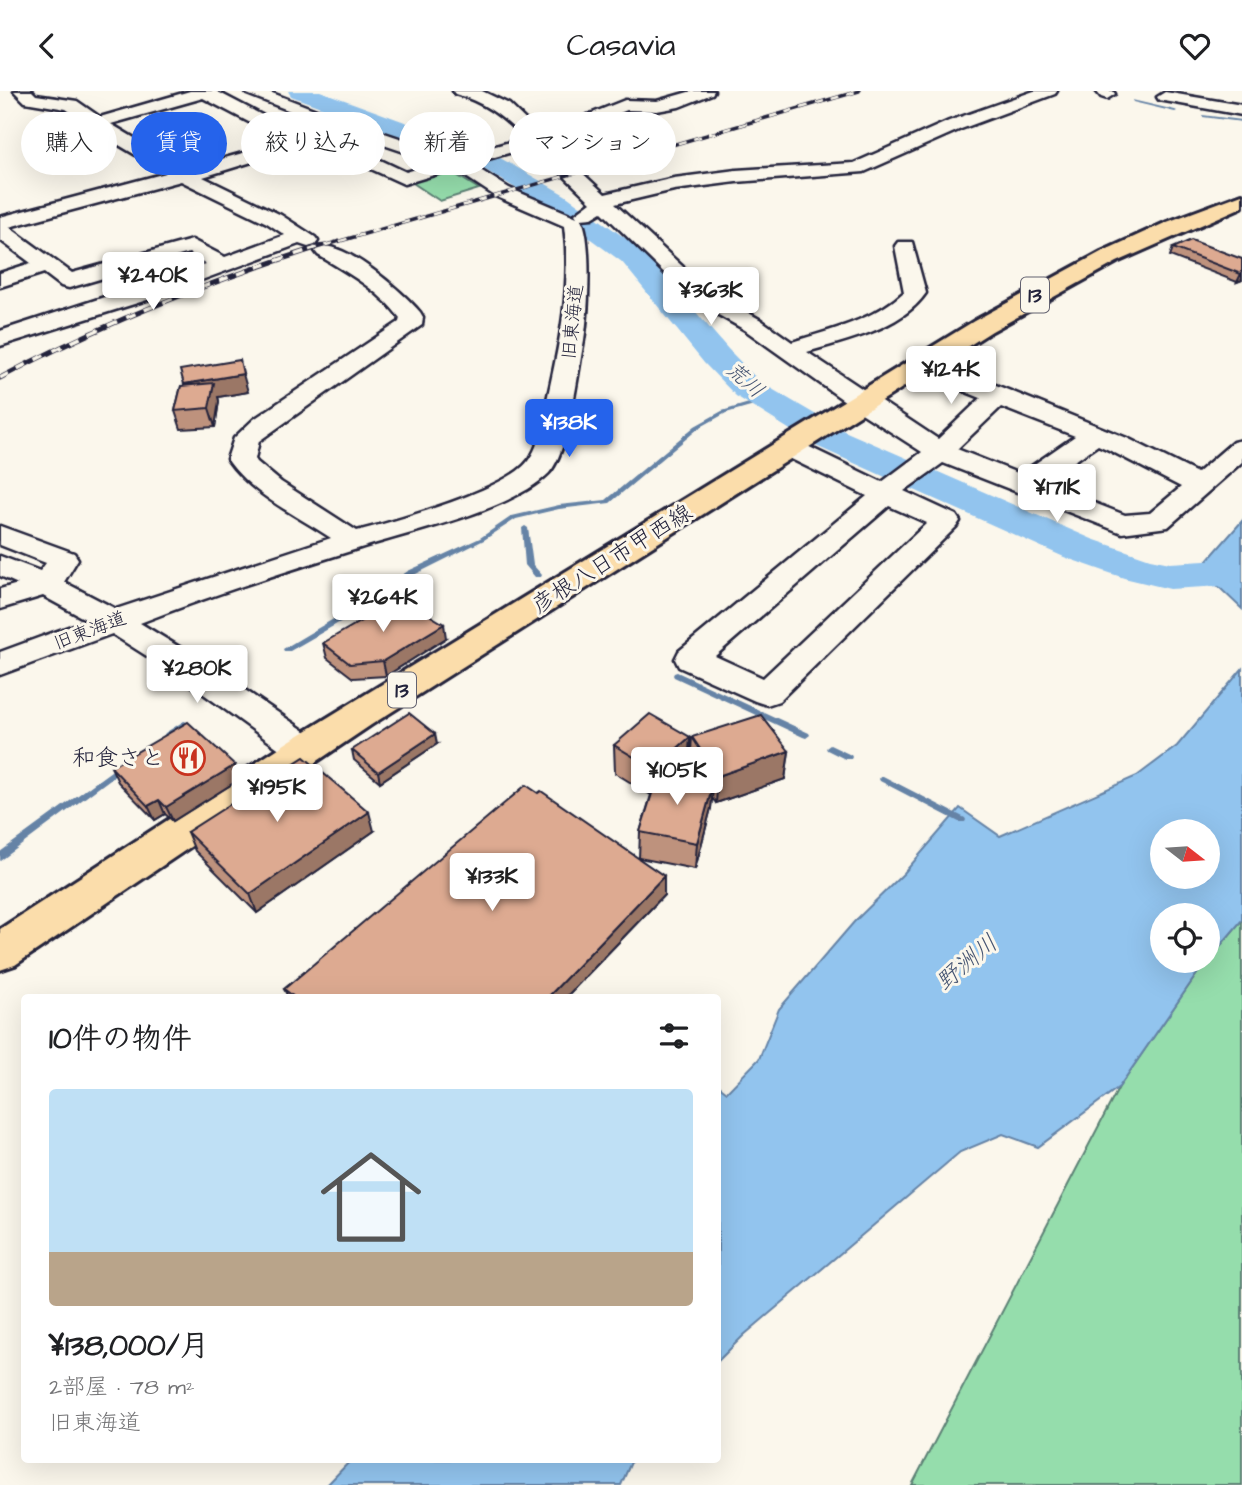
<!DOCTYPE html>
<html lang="ja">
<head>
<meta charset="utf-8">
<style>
	body { margin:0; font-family:"Architects Daughter","Klee One",sans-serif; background:#f2f2f2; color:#202124; height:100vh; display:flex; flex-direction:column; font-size:26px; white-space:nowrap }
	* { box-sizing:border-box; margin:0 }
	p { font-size:23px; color:#757577 }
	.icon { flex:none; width:38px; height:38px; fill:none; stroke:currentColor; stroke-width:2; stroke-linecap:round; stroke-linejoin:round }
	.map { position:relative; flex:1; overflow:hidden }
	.details { position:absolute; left:21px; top:903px; width:700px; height:469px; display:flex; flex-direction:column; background:#fff; border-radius:7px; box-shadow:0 7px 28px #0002 }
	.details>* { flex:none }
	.hud { position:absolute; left:21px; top:21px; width:700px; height:63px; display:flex; gap:14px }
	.needle { width:46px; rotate:107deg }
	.tools { position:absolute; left:1150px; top:728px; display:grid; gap:14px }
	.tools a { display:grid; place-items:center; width:70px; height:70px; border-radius:50%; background:#fff; box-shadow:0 7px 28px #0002; font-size:35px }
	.price { position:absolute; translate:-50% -60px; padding:0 16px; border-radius:7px; background:#fff; color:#222; font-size:23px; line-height:46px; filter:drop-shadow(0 2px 4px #0008) }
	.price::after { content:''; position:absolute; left:50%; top:42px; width:21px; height:16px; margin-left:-10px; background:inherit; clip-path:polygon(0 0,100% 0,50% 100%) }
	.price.current { background:#2563eb; color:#fff }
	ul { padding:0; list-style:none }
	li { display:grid; align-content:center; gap:14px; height:371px; padding:0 28px }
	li+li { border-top:2px solid #e0e0e0 }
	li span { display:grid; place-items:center; height:217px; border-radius:7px; color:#555 }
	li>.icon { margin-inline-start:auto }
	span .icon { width:126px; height:126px; fill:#fffc; stroke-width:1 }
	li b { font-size:30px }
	h2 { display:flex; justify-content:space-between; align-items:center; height:84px; padding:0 28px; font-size:30px }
	.pill { padding:0 24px; border-radius:32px; background:#fff; box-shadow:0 7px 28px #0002; font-size:24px; line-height:63px }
	.pill.current { background:#2563eb; color:#fff }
	header { display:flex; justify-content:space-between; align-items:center; height:91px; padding:0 28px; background:#fff; font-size:32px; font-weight:600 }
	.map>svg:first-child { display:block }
	.green { fill:#95ddac; stroke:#5c8074; stroke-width:2 }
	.water { fill:#92c4ee; stroke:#6583a6; stroke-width:2; fill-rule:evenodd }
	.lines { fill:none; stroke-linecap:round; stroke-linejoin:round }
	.stream { fill:#6583a6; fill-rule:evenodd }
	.river { fill:#92c4ee; fill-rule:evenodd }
	.minor-casing { stroke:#22223b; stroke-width:5 }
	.major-casing { stroke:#22223b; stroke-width:6 }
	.minor { fill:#fbf7ec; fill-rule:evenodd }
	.major { fill:#fbddab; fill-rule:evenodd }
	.rail-far1-casing { stroke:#22223b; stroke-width:3.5 }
	.rail-casing { stroke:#22223b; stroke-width:5 }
	.rail-far1 { stroke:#fbf7ec; stroke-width:2.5; stroke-dasharray:8; stroke-linecap:butt }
	.rail { stroke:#fbf7ec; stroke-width:3.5; stroke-dasharray:10; stroke-linecap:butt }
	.wall { fill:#be927d; stroke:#22223b; stroke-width:2 }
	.shaded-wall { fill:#9b7766; stroke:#22223b; stroke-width:2 }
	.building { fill:#ddaa91; stroke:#22223b; stroke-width:2 }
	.labels { text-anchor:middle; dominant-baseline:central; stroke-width:6; stroke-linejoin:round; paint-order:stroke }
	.far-street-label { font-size:19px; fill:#22223b; stroke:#fbf7ec }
	.shield { fill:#fbf7ec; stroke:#636270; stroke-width:2 }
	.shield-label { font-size:21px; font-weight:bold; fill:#22223b }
	.far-water-label { font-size:21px; font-style:italic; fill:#445371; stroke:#fbf7ec }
	.street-label { font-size:23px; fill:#22223b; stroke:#fbf7ec }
	.poi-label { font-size:23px; fill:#22223b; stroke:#fbf7ec; text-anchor:end }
	.water-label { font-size:24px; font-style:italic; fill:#445371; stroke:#fbf7ec }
</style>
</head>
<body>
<header><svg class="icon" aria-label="back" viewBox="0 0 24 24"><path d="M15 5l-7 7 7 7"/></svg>Casavia<svg class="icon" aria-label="heart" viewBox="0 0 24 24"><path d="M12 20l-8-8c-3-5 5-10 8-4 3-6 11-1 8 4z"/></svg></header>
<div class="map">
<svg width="1242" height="1394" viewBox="0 0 1242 1394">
	<rect width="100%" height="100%" fill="#fbf7ec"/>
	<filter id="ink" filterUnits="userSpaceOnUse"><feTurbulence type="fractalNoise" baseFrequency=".0143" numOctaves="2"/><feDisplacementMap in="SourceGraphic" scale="14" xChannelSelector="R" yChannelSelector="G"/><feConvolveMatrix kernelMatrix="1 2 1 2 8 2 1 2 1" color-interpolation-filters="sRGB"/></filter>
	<g filter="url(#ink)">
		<path class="green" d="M445 77 479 98 440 110 410 90Z
			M1242 829V1394H912L1119 996 1199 880Z"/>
		<path class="water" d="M1242 430V518L1200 478Z
			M1242 578V829L1199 880 1119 996 1038 1056 1003 1043 960 1061 744 1244 718 1270V994L727 1001 759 968 779 918 854 831 904 782 960 717 1000 745 1137 685 1177 655ZM1208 740V786H1162V740ZM1162 824H1208V870H1162Z
			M351 1369V1368L632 1369 621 1394H327Z"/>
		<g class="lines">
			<path class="stream" d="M1132 9 1175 19 1177 20 1175 21 1133 11Z
				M1202 24 1242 29V31L1203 26Z
				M766 307 769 309 768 310 726 322 699 337 610 412 559 418 516 428 484 449 414 484 368 515 290 560H284L283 558 362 511 408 480 480 447 512 425 559 414 606 409 695 335 722 320Z
				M525 435 528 437 533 474 542 484 541 486H535L525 474 522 437Z
				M677 581 809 642 810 644 806 647 803 646 674 586 673 584 674 582Z
				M184 630 187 631 188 633 187 635 171 646H165L164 644 165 642Z
				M830 654 851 664 852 666 851 668H845L827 659 826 657Z
				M122 672 125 673 126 675 125 677 0 770V761Z
				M883 685 965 727 966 729 965 731H959L880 690 879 688 880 686Z"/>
			<path class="river" d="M288 0H320L495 64 565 104 642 159 728 258 760 291 842 339 1092 448 1150 468 1170 472 1222 469 1242 472V498L1222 495 1170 498 1124 487 1064 466 816 355 736 305 704 272 622 171 547 116 477 74 291 5Z"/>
			<g class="minor-casing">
				<path id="minor" d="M14 0H32L36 4 77 10 100 26 190 0H216L302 45 331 36 247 3 245 0H267L319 20 456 66 524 47C503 26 485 11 455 3L453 0H482L509 13 540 43 625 9 657 10 692 0H714L712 3 679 16 657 20 627 19 549 51 605 103 674 87 736 79 854 72 949 30 1034 0H1057L1055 3 961 38 864 81 736 91 674 99 615 113 708 199 761 229 792 251C831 239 874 229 904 201L895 155 898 151H912L926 202C901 238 847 249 807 261L938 348 981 307 910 279 907 274 910 269 919 267 928 269 976 286 1127 347 1197 382 1233 351 1242 349V371L1168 436 1122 442 943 372 904 400 956 424 960 430 956 436 779 610 767 614 755 610 679 576 675 568 679 560 867 405 781 363 777 357 781 351 790 349 799 351 882 391 922 361 863 323 745 239 692 209 602 121 592 127 581 128C593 147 588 226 584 249 578 280 569 361 549 382 511 420 409 441 357 458 284 481 211 504 140 532L207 573 318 649 323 658 318 667 305 671 292 667 183 588 112 543 0 584V561L87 529 43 505 0 518V498L18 493 0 485V465L40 480 46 472 0 454V435L74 462 78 468 64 491 116 518 331 447C295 423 253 405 227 368L234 347 254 328 399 231 400 227C379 199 348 182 318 164L315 160 318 156C344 149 403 201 420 221L423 226 422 234 259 350 255 368 257 371 281 391 357 440C393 431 508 398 528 370 541 353 543 329 547 309 560 251 572 194 564 135L495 105 454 78 404 93 360 73 301 56 203 86 281 124 315 146 318 150 315 154 308 156 299 153 150 208 0 255V240L206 173 189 162 69 197 61 195 44 182 0 196V182L31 172 0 149V126L166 82 119 54 77 63 71 62 68 58 71 54 107 46 66 18 25 11ZM203 7 285 50 186 78 111 33ZM348 42 437 72 406 81 372 65 320 51ZM533 55 591 111 575 123 577 126 509 97 471 73ZM181 90 267 132 285 144 225 166 192 149 72 182 9 136ZM1001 316 1075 345 1020 383 957 358ZM1098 354 1109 359 1181 396 1150 422 1125 424 1043 392ZM889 415 927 432 763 587 715 565Z
					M1096 0H1113L1115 3 1107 8 1101 6Z
					M1165 1 1242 14V24L1159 9 1157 6Z"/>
			</g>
			<g class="major-casing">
				<path id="major" d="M1242 103V116L1117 171 992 240 371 634 15 874 0 879V838L291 649 974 230 1101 161 1167 131Z"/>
			</g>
			<use href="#minor" class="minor"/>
			<use href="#major" class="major"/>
			<g class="rail-far1-casing">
				<path id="rail-far1" d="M309 159 859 0"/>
			</g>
			<g class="rail-casing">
				<path id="rail" d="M0 287C101 233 206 192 315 157"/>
			</g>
			<use href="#rail-far1" class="rail-far1"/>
			<use href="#rail" class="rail"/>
		</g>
		<path class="wall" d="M543 39 623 55 583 68 543 50Z
			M1173 157 1242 168V189L1237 191 1170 165Z
			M181 295 248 301 218 306 219 310 215 336 181 338 175 320Z
			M446 547 386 585 353 587 327 567 323 552Z
			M690 646 688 673 677 683 700 688 690 674 692 646 789 660 785 688 716 712 712 707 711 717 695 778 639 767 640 741 651 704 615 682 614 654Z
			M437 653 380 691 354 669 352 659Z
			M111 676 240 688 173 730 165 723 155 729 118 691Z
			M374 740 257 822 195 760 187 741Z
			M664 785V804L566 906H288L284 898Z"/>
		<path class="shaded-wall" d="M623 44V55L583 68V56Z
			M1242 182V189L1237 191 1241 183Z
			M243 283 248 301 218 306 219 310 215 336 209 317 189 311 184 293Z
			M444 533 446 547 386 585 383 570Z
			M435 643 437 653 380 691 378 681Z
			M690 646 688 673 653 705 654 678Z
			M789 660 785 688 716 712 718 685Z
			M235 674 240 688 173 730 166 716Z
			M714 690 711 717 695 778 697 752Z
			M159 709 165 723 155 729 148 715Z
			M369 721 374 740 257 822 250 803Z
			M664 785V804L566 906H548Z"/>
		<path class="building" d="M571 31 590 38 601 35 623 44 583 56 543 39Z
			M1191 149 1242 168V182L1241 183 1173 157Z
			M240 269 243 283 184 293 180 279Z
			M214 292 209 317 175 320 181 295Z
			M401 507 444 533 383 570 350 573 323 552Z
			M409 622 435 643 378 681 352 659Z
			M650 623 690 646 654 678 614 654Z
			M761 624 789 660 718 685 692 646Z
			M188 631 235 674 166 716 159 709 148 715 111 676Z
			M304 666 369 721 250 803 187 741Z
			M659 680 714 690 697 752 640 741Z
			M526 694 538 702 541 700 664 785 548 906H294L284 898Z"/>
	</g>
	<defs>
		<g id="restaurant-ring" transform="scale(1.75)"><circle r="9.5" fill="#fbf7ec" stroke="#c8321e" stroke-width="1.5"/><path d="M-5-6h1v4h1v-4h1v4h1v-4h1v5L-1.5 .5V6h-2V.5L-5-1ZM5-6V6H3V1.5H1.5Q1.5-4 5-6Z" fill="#c8321e"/></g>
	</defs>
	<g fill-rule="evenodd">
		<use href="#restaurant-ring" x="188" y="667"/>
	</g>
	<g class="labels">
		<g class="far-street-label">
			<text transform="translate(573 231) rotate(-84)">旧東海道</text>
			<text transform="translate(90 540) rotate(-21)">旧東海道</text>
		</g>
		<g class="shield">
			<rect x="1021" y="186.5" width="28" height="35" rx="5"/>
			<rect x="388" y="581.5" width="28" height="35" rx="5"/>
		</g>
		<g class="shield-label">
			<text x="1035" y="204">13</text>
			<text x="402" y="599">13</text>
		</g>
		<g class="far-water-label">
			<text transform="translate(745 289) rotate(42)">荒川</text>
		</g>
		<g class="street-label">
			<text transform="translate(612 468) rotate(-32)">彦根八日市甲西線</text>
		</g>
		<g class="poi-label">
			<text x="164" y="667">和食さと</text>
		</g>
		<g class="water-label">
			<text transform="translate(967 872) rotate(-40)">野洲川</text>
		</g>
	</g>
</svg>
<div class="tools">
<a><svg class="needle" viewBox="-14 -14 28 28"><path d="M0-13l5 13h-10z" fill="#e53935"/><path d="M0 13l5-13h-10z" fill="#757577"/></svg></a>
<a><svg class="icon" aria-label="locate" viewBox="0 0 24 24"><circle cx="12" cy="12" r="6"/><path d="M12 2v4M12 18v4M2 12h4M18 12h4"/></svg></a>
</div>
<b class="price" style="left:153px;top:221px">¥240K</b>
<b class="price" style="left:711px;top:236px">¥363K</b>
<b class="price" style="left:951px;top:315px">¥124K</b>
<b class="price current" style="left:569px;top:368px">¥138K</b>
<b class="price" style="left:1057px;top:433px">¥171K</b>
<b class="price" style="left:383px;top:543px">¥264K</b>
<b class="price" style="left:197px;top:614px">¥280K</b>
<b class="price" style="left:677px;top:716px">¥105K</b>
<b class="price" style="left:277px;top:733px">¥195K</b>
<b class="price" style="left:492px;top:822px">¥133K</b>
<div class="hud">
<a class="pill">購入</a>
<a class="pill current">賃貸</a>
<a class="pill">絞り込み</a>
<a class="pill">新着</a>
<a class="pill">マンション</a>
</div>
<section class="details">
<h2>10件の物件<svg class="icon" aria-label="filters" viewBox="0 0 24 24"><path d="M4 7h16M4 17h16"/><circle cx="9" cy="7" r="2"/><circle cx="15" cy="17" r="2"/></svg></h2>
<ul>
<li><span style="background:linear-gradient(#bfe0f5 75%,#b9a48a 0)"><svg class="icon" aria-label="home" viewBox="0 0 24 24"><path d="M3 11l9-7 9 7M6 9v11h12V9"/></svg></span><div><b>¥138,000/月</b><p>2部屋 · 78 m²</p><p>旧東海道</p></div></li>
</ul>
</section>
</div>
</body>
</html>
